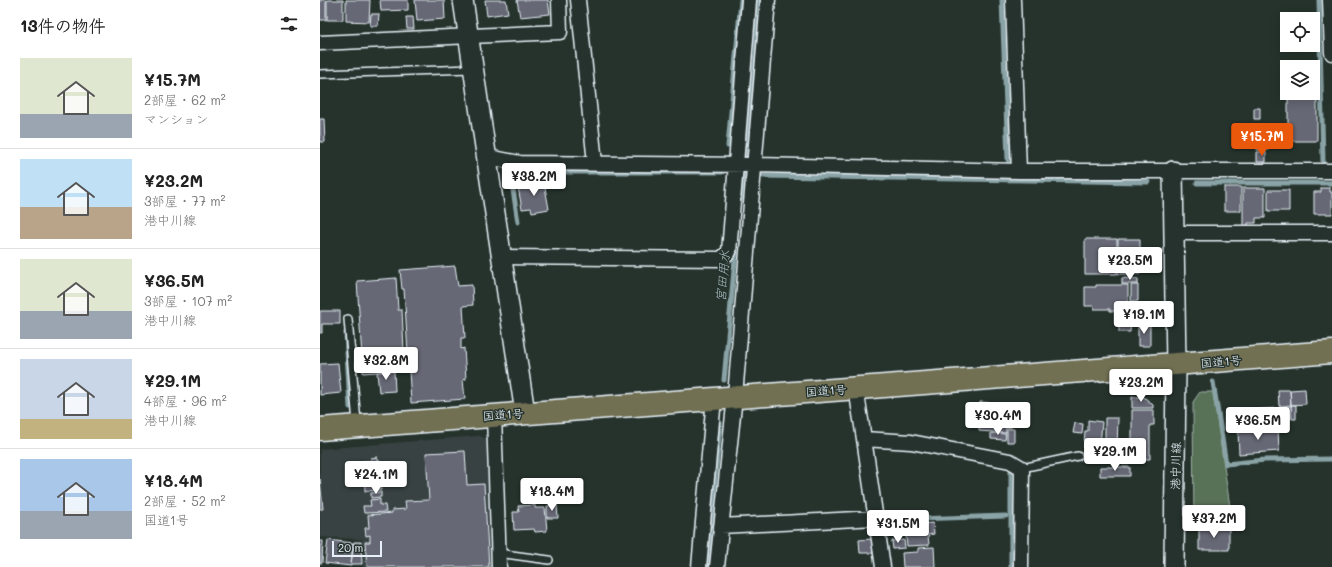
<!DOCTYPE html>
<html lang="ja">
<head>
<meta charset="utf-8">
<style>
	body { margin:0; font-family:Mali,"Klee One",sans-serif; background:#f6f6f6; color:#222; height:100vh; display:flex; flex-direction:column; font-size:15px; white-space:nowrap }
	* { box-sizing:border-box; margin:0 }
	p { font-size:13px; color:#767676 }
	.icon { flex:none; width:22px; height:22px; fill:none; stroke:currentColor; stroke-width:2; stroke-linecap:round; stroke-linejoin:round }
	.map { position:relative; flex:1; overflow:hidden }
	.drawer { display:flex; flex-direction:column; background:#fff; width:320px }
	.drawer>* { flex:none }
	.controls { position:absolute; left:960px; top:12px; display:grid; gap:8px }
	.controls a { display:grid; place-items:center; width:40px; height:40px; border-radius:0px; background:#fff; box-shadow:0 2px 10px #0003; font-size:20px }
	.scale { position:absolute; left:12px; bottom:10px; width:50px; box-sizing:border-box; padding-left:4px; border:2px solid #e8f1f8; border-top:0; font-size:11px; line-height:14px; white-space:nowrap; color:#e8f1f8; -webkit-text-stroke:3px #26332d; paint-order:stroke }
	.price { position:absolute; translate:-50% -34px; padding:0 9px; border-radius:4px; background:#fff; color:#222; font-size:13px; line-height:26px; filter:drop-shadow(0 1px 2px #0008) }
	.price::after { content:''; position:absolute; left:50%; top:24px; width:12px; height:9px; margin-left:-6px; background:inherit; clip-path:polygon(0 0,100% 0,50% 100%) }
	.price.active { background:#ea580c; color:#fff }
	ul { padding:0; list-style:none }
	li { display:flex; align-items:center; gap:12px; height:100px; padding:0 20px }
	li+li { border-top:1px solid #e0e0e0 }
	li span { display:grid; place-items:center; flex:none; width:112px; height:80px; border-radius:0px; color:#555 }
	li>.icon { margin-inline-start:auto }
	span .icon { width:48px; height:48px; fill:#fffc; stroke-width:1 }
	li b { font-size:17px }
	h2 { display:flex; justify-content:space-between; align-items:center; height:48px; padding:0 20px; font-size:17px }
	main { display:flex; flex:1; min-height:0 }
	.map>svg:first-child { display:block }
	.built { fill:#394343 }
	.green { fill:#587258; stroke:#a0b2a8 }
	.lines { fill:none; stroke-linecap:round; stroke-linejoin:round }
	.stream { stroke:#8aa3a6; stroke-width:5 }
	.building { fill:#666875; stroke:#e8f1f8 }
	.lane-casing { stroke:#e8f1f8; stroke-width:10 }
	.street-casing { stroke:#e8f1f8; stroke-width:17 }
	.secondary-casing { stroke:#e8f1f8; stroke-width:22 }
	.highway-casing { stroke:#e8f1f8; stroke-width:25 }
	.lane { stroke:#26332d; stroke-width:7 }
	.street { stroke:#26332d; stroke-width:14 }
	.secondary { stroke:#26332d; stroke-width:19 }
	.highway { stroke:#716f52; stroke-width:22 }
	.labels { text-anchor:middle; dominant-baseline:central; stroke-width:3; stroke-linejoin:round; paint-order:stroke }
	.street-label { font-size:12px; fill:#e8f1f8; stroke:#26332d }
	.water-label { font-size:13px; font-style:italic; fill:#a9bdc2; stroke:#26332d }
</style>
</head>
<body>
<main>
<section class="drawer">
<h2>13件の物件<svg class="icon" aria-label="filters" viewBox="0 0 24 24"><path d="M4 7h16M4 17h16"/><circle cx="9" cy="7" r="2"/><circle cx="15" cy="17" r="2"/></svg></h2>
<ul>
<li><span style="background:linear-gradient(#dfe7d0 70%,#9aa5b1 0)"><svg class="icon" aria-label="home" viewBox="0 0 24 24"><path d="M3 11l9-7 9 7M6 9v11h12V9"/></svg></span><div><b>¥15.7M</b><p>2部屋 · 62 m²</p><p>マンション</p></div></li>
<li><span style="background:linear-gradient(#bfe0f5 60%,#b9a48a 0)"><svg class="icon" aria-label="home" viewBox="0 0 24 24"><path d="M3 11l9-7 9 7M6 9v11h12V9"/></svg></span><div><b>¥23.2M</b><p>3部屋 · 77 m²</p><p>港中川線</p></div></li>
<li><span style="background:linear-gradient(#dfe7d0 65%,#9aa5b1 0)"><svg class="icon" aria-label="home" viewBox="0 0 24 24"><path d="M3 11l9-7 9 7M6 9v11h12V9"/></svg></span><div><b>¥36.5M</b><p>3部屋 · 107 m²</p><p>港中川線</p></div></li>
<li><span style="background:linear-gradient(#c9d6e8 75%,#c2b280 0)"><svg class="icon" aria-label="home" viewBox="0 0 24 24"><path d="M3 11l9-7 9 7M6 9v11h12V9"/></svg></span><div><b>¥29.1M</b><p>4部屋 · 96 m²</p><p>港中川線</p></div></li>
<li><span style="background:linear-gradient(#a9c7e8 65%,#9aa5b1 0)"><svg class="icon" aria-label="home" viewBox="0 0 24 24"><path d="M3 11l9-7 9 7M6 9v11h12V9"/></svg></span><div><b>¥18.4M</b><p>2部屋 · 52 m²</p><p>国道1号</p></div></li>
</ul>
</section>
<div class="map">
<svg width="1012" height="567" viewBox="0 0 1012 567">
	<rect width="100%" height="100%" fill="#26332d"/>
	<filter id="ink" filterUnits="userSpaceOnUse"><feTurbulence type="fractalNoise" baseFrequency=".025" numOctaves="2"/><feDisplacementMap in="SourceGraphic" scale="8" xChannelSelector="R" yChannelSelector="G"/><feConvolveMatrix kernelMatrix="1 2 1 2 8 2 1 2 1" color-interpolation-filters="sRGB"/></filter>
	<g filter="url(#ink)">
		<path class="built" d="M159 436 167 439 172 567H43L42 539 0 537V449Z"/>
		<path class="green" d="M880 392H893L913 527H874L873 402Z"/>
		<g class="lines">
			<path class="stream" d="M682 0 688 160
				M999 0 1003 161
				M408 146 421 0
				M425 156 436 52 439 0
				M443 176 828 182
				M877 183H1012
				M420 202 423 174
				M198 222 190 170 203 172H402
				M26 332 30 407
				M404 380 416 248
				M893 382 906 464 945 460 1012 459
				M691 471V567
				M565 520 686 516
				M387 567 400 423"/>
		</g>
		<path class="building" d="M0 0H6V20H0Z
			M7 0H23V20H7Z
			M26 0H50L49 22 26 21Z
			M60 0H88V10L61 11Z
			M95 0H124L125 19 97 21Z
			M165 0H186L188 13 167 16Z
			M197 0H228L230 14 200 17Z
			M51 14H59L58 26H50Z
			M86 17H93L94 29H87Z
			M968 94H997V141H968Z
			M934 108H940V119H934Z
			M0 119H4L5 142H0Z
			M937 143H949V150H937Z
			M937 152H946V162H937Z
			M224 182 229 209 212 212 211 208 202 209 198 187Z
			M904 187H921V211H904Z
			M923 188H945V218H936V223H928V228H923Z
			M1001 188H1010V192H1012V214H994V192H1001Z
			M948 190H969V211H948Z
			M765 239H797V274H765Z
			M798 239H820V274H798Z
			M135 266 138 286 152 285 153 305 143 306 145 338H141V349L144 348 146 379 143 380 145 399 91 403 84 289H82L80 270Z
			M76 278 78 310H82L85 370 43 373 37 281Z
			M802 278 818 279V284H802Z
			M776 285H808V311H790V309H774V306H765V287H776Z
			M811 285H818V301H811Z
			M0 311H20V324H2V333H0Z
			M797 315H810L809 323H797Z
			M799 323H811L810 332H799Z
			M818 324H830V346H818Z
			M18 363 21 393 0 395V364Z
			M74 371 75 391 59 392 57 372Z
			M985 389 986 404 971 405 970 390Z
			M958 390H970L971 405 959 406Z
			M812 397H824L833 405V408H812Z
			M660 402 687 404V413H692L691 428 686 427V433L659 431Z
			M971 405H976V419H972Z
			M971 406V419L960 420 959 407Z
			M957 408 958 428 917 431 916 411Z
			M812 410H834V425H830V459H812Z
			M785 418H798L797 449H785Z
			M768 420 782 422 779 460 763 458 765 431H768Z
			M755 423 763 424 762 434 753 433Z
			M958 428 959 451 919 454 918 431Z
			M687 429H694V442H687Z
			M671 433 686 434 685 440 671 439Z
			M145 451 147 485 164 484 169 567H47L45 542H50V535L46 536 45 528H49L48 515 72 513V510L86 509 85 501 109 500 106 453Z
			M57 457V460H59L61 490 45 491 43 461H51V458Z
			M780 467H810V476H780Z
			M0 479 3 509H0Z
			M61 492V497L51 498V493Z
			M60 499V505H65L66 512 44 513 43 506H51L50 500Z
			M215 505V508H225L227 531 215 532 214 529 194 530 193 512H199L198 506Z
			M237 505 238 518H227V506Z
			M613 523 614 534 608 535 609 545 587 546 585 525Z
			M879 528H909V550H879Z
			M552 539 553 553H540L539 540Z
			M8 540 33 543 31 566 5 563Z
			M584 540 585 548 573 549 572 541Z
			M0 541H3L2 563H0Z
			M34 542H41L42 564H31Z
			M614 547 615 567H583L582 553 598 552V548Z"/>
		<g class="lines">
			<g class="lane-casing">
				<path id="lane" d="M0 74 152 69
					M28 319 37 423
					M702 468 758 456
					M178 553 229 560"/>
			</g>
			<g class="street-casing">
				<path id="street" d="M258 0 275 163
					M693 0 699 171
					M1010 0 1012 53
					M0 43 240 32 239 0
					M168 157 200 163 435 165 699 171H1012
					M854 233H1012
					M182 257 401 259 409 252 429 0
					M536 388 544 439 591 442 690 461 702 468 701 567
					M174 415 179 567
					M544 439 563 567
					M401 526 556 518
					M379 567 394 398
					M397 567 415 396 448 0"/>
			</g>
			<g class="secondary-casing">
				<path id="secondary" d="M143 0 205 413
					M853 171 856 365 854 567"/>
			</g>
			<g class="highway-casing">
				<path id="highway" d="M0 429 1012 352"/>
			</g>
			<use href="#lane" class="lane"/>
			<use href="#street" class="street"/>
			<use href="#secondary" class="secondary"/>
			<use href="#highway" class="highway"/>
		</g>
	</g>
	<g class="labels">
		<g class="street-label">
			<text transform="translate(901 361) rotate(-5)">国道1号</text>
			<text transform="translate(506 390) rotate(-4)">国道1号</text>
			<text transform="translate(183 414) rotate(-4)">国道1号</text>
			<text transform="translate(855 466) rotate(-89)">港中川線</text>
		</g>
		<g class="water-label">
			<text transform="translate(402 276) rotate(-85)">宮田用水</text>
		</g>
	</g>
</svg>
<div class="controls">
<a><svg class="icon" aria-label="locate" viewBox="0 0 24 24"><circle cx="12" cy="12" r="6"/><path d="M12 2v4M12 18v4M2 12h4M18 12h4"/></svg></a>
<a><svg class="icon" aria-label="layers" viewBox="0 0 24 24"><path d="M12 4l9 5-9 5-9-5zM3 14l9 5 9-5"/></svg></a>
</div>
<div class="scale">20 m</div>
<b class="price active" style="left:942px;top:157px">¥15.7M</b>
<b class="price" style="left:214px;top:197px">¥38.2M</b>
<b class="price" style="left:810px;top:281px">¥23.5M</b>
<b class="price" style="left:824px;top:335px">¥19.1M</b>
<b class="price" style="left:66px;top:381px">¥32.8M</b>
<b class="price" style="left:821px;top:403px">¥23.2M</b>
<b class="price" style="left:678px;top:436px">¥30.4M</b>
<b class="price" style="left:938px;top:441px">¥36.5M</b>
<b class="price" style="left:795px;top:472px">¥29.1M</b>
<b class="price" style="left:56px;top:495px">¥24.1M</b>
<b class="price" style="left:232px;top:512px">¥18.4M</b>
<b class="price" style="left:894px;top:539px">¥37.2M</b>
<b class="price" style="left:578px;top:544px">¥31.5M</b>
</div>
</main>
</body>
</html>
